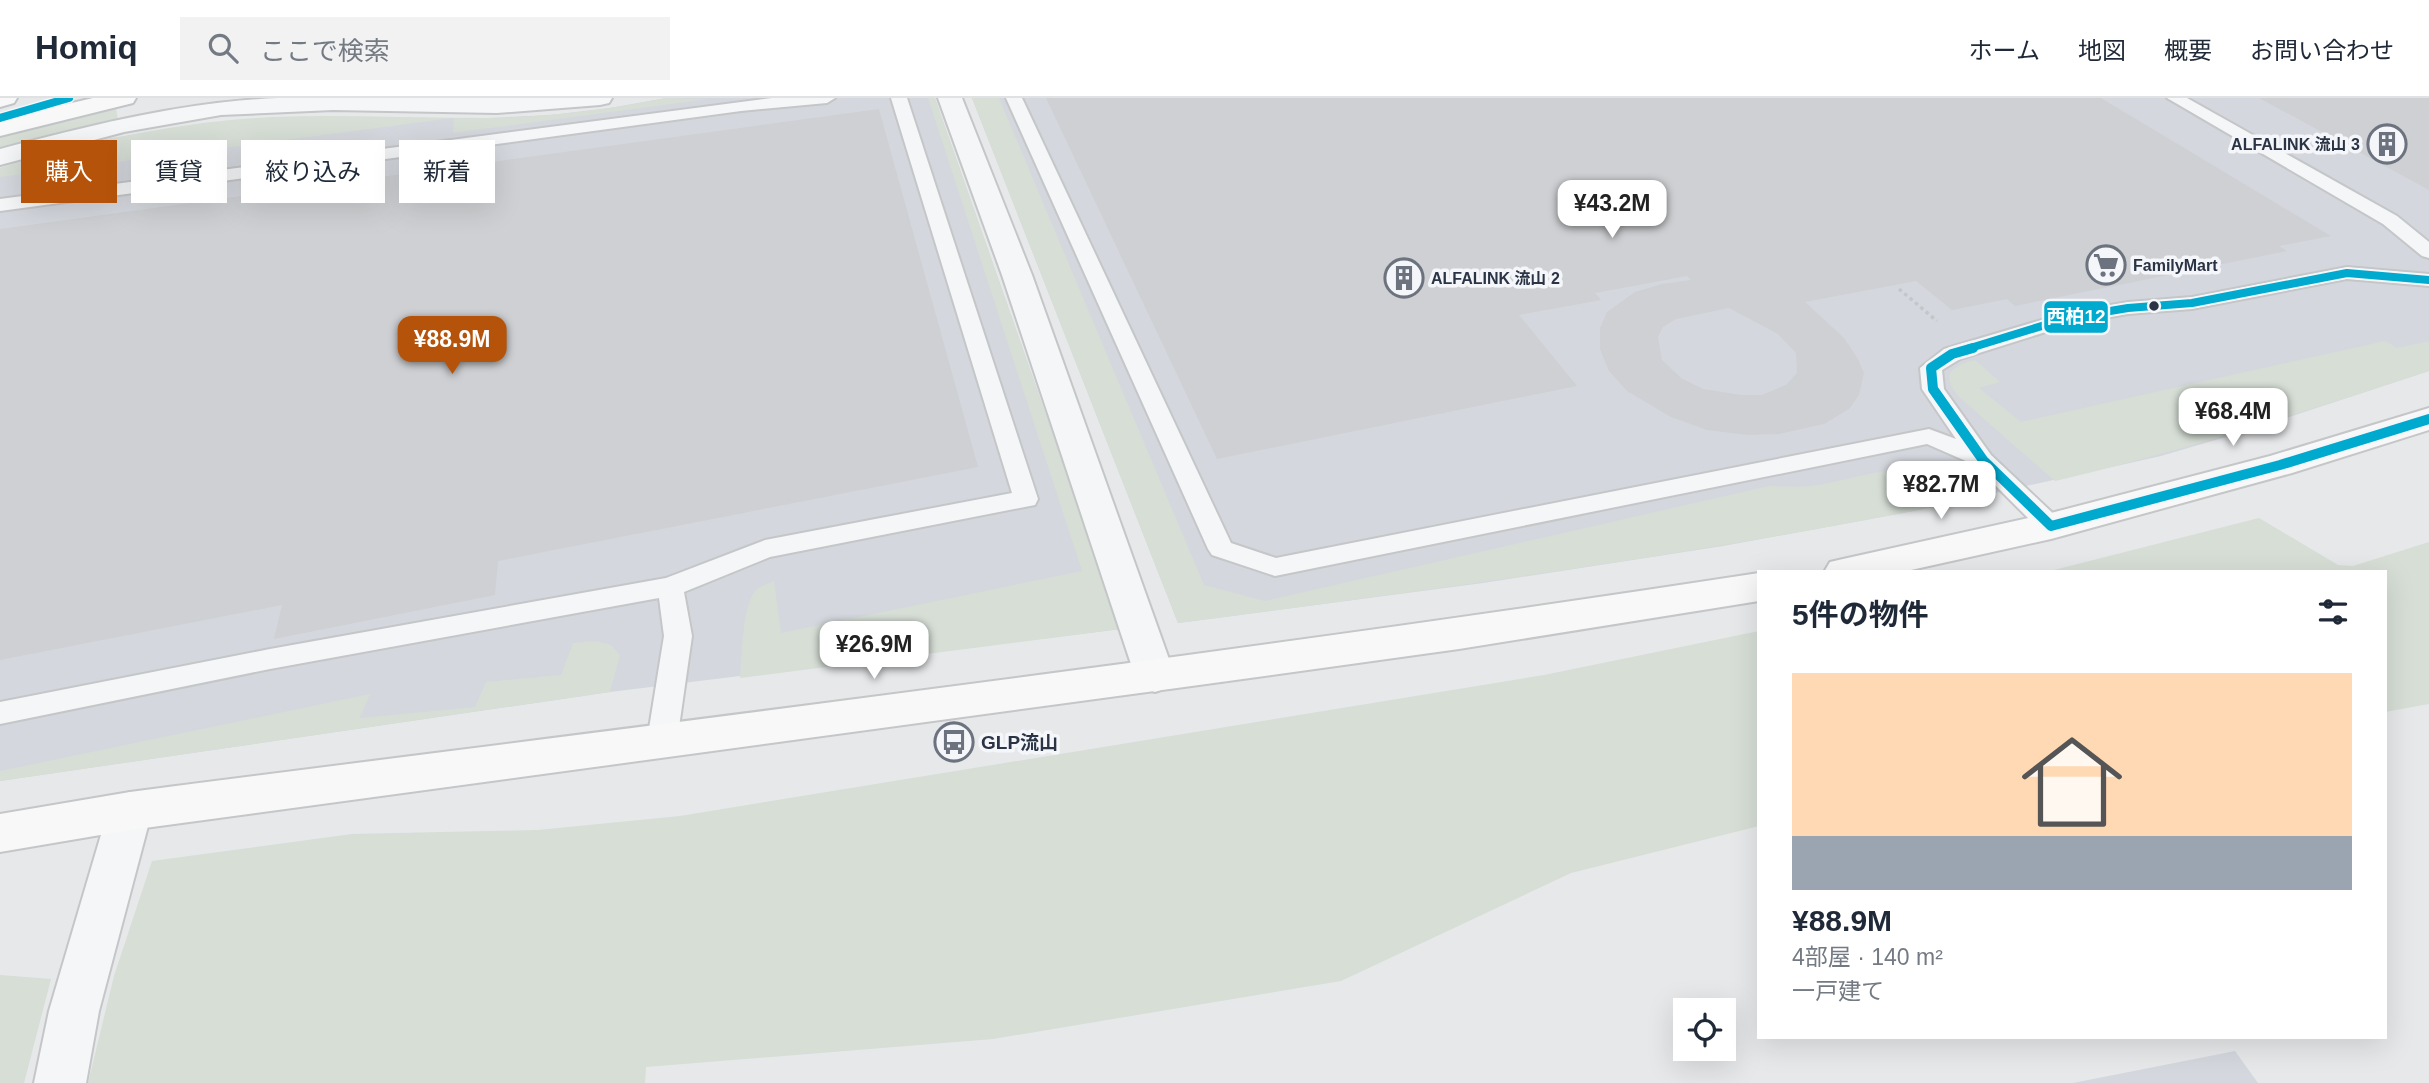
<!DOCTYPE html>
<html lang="ja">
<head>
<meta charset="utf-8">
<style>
	body { margin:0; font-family:Arial,"Noto Sans JP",sans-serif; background:#f2f2f3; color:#1f2937; height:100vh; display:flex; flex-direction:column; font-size:26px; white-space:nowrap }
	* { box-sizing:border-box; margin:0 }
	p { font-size:23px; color:#747a83 }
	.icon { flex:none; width:38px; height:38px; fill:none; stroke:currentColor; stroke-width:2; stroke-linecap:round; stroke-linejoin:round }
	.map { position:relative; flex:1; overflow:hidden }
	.panel { position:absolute; left:1757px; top:472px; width:630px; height:469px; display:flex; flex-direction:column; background:#fff; border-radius:0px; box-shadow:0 7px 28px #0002 }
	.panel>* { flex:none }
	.guide { position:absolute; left:21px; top:42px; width:665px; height:63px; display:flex; gap:14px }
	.buttons { position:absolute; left:1673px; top:900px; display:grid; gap:14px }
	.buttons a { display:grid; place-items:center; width:63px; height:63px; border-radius:0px; background:#fff; box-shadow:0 7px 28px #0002; font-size:35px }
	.price { position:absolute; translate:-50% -60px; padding:0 16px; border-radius:14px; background:#fff; color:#222; font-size:23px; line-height:46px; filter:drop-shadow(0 2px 4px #0008) }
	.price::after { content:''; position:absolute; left:50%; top:42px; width:21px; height:16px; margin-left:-10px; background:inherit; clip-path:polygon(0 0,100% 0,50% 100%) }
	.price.active { background:#b45309; color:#fff }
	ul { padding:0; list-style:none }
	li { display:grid; align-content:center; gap:14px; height:371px; padding:0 35px }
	li span { display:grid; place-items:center; height:217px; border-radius:0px; color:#555 }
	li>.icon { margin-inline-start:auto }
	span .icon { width:126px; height:126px; fill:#fffc; stroke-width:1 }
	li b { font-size:30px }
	h2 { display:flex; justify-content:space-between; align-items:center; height:84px; padding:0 35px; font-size:30px }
	.pill { padding:0 24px; border-radius:0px; background:#fff; box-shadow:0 7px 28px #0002; font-size:24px; line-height:63px }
	.pill.active { background:#b45309; color:#fff }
	header { display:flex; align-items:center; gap:42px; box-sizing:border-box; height:98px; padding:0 35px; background:#fff; border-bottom:2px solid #e0e1e3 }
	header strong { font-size:33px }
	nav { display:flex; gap:38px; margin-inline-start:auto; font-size:24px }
	.search { width:490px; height:63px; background:#f2f2f3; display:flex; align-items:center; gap:18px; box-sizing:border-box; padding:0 24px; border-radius:0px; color:#747a83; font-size:26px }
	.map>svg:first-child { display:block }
	.built { fill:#d4d7dd }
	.green { fill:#d6ded6 }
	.building { fill:#ced0d3; fill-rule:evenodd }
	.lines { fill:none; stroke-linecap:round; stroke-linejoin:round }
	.lane-casing { stroke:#c4c6c8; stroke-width:4 }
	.street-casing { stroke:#c4c6c8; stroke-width:4 }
	.secondary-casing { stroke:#c4c6c8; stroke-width:4 }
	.primary-casing { stroke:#c2c5c8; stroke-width:4 }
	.path { stroke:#c5c6ca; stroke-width:3.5; stroke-dasharray:3.5 3.5; stroke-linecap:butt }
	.lane { fill:#f5f6f7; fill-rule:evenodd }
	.street { fill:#f5f6f7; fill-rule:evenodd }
	.secondary { fill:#f8f8f8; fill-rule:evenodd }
	.primary { fill:#f8f8f8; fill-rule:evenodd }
	.bus-1-far1-casing { stroke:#f4f6f9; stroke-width:11 }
	.bus-1-casing { stroke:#f4f6f9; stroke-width:15 }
	.bus-1-far1 { stroke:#00a9ce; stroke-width:8 }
	.bus-1 { stroke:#00a9ce; stroke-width:10 }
	.bus-dot { fill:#2b3445; stroke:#f4f6f9; stroke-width:2.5 }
	.labels { text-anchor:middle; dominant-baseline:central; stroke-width:7; stroke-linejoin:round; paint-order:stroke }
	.far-poi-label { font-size:16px; font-weight:bold; fill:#2b3445; stroke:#f4f6f9; text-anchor:start }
	.poi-label { font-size:19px; font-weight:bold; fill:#2b3445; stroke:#f4f6f9; text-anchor:start }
	.line-badge { stroke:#f4f6f9; stroke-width:2.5 }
	.badge-label { font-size:19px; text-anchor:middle; font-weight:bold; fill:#fff }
</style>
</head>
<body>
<header>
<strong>Homiq</strong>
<div class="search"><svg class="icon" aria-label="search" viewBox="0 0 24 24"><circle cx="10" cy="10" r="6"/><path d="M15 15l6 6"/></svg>ここで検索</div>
<nav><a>ホーム</a><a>地図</a><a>概要</a><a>お問い合わせ</a></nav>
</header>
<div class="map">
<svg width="2429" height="985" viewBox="0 0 2429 985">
	<rect width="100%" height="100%" fill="#e6e8ea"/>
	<path class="built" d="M666 0H935L1121 531 610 594 0 683V70L106 41 199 26 275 19 490 20 550 17 610 10Z
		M972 0H2429V273L2256 330 2161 358 1914 413 1723 448 1483 485 1178 525Z
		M2235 953 2258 985H2073Z"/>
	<path class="green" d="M666 0 709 1 453 35 454 20 0 79V70C89 43 182 23 275 19 346 16 417 21 487 20 547 19 607 12 666 0Z
		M928 0H935L1121 531 740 580C742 559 742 509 755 493 760 488 767 486 774 483L781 535 1082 473Z
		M972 0H999L1204 487 1265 503 1769 388C1786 388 1806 390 1823 386 1884 375 1909 355 1959 404 1701 456 1439 491 1178 525Z
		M116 11 118 21 0 49V39Z
		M2385 243 2397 250 2429 243V273C2305 314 2182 353 2055 383L1959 299C1940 276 1950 269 1975 262L2000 284 1979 290 2021 324Z
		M2259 420 2338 467 2353 468 2429 444V606L2385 614V474H2046Z
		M1759 533V728L1571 775 1341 883 993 941 646 969 645 985H88L114 878 152 763 352 736 538 732 680 718 1544 577Z
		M596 543 611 547 620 557 610 594 0 683V673L370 596 360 620 475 609 486 584 561 577 573 545Z
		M0 877 51 881 24 985H0Z"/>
	<path class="building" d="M1046 0H2101L2331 138 2279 148 2287 153 2015 208 2007 201 1952 212 1916 183 1805 204 1844 240 1858 261 1864 275 1859 297 1849 311 1824 326 1779 336 1748 337 1707 332 1671 319 1627 293 1609 273 1600 251V230L1607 214 1635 194 1662 186 1691 182 1687 178 1595 195 1601 202 1519 217 1577 288 1217 361ZM1729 210 1778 236 1796 255 1797 275 1786 287 1762 297H1741L1703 291 1681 280 1662 262 1658 239 1663 229 1676 221Z
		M2259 0H2429V92Z
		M879 11 978 369 498 463 495 497 274 541 282 507 0 562V131Z"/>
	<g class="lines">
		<g class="lane-casing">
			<path id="lane" d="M772 0H835L827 5 741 13 0 113V101Z
				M891 0H907L1038 401 1035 407 770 459 684 494 692 538 677 643 672 651 662 655 652 651 647 643 664 538 659 500 270 571 0 626V604L270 551 666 480 765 442 1012 395Z
				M1006 0H1022L1231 445 1276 460 1929 331 1956 341 1922 291 1920 270 1944 251 2068 214 2128 204 2192 199 2347 169 2429 176V188L2347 181 2192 211 2128 216 2071 226 1960 261 1942 272 1944 291 1991 357 2060 422 2064 428 2060 434 2051 437 2042 434 1975 367 1927 346 1275 478 1212 457 1208 451Z
				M2167 0H2187L2397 118 2429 144V160L2422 158 2383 126Z"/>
		</g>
		<g class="street-casing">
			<path id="street" d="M278 0H612L609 5 600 7 497 15 333 12 221 17 124 34 0 67V51C92 27 182 4 278 0Z
				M938 0H962L1032 177 1175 578 1169 589 1155 594 1141 589 1135 578 1002 177Z
				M130 694 146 700 152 713 99 913 86 985H34L49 913 108 713 114 700Z"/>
		</g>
		<g class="secondary-casing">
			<path id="secondary" d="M2429 310V332L2292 375 2051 441 1902 474H1824L1830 464 1843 461 2051 415 2270 358Z
				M1759 475V503L1459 551 1199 587 130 732 0 754V716L130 694C673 624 1217 558 1759 475Z"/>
		</g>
		<g class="primary-casing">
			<path id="primary" d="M0 0H17L14 5 0 9Z
				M93 0H136L133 5 0 38V22Z"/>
		</g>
		<path class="path" d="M1899 191 1937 223"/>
		<use href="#lane" class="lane"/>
		<use href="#street" class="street"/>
		<use href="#secondary" class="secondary"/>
		<use href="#primary" class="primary"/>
		<g class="bus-1-far1-casing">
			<path id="bus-1-far1" d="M0 20 69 0
				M1967 251 2068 220 2128 210 2192 205 2347 175 2429 182"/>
		</g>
		<g class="bus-1-casing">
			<path id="bus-1" d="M1973 250 1952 256 1931 270 1933 291 1983 362 2051 428
				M2051 428 2280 367 2429 321"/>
		</g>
		<use href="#bus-1-far1" class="bus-1-far1"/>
		<use href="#bus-1" class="bus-1"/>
	</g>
	<defs>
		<g id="building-ring" transform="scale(2.0125)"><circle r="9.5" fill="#f4f6f9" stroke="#6c737f" stroke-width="1.5"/><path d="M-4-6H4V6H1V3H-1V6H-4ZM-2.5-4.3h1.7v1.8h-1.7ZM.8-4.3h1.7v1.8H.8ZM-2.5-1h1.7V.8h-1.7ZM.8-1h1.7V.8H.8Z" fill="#6c737f"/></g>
		<g id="supermarket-ring" transform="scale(2.0125)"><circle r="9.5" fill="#f4f6f9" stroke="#6c737f" stroke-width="1.5"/><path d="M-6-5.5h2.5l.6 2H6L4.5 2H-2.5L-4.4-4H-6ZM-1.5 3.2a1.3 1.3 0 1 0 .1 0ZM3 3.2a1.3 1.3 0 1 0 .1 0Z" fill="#6c737f"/></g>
		<g id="bus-ring" transform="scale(2.0125)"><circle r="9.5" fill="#f4f6f9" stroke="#6c737f" stroke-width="1.5"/><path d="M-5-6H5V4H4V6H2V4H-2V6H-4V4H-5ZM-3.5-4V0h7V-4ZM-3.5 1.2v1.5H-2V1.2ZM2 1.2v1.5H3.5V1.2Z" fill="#6c737f"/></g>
	</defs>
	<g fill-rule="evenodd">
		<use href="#building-ring" x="2387" y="46"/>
		<use href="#supermarket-ring" x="2106" y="167"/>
		<use href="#building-ring" x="1404" y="180"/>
		<use href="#bus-ring" x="954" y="644"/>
	</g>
	<circle class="bus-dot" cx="2154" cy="208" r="6"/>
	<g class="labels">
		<g class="far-poi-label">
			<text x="2360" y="46" text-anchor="end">ALFALINK 流山 3</text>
			<text x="2133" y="167">FamilyMart</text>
			<text x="1431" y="180">ALFALINK 流山 2</text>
		</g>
		<g class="poi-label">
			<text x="981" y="644">GLP流山</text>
		</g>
	</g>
	<rect class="line-badge" x="2043" y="202" width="66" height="34" rx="7" fill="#00a9ce"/>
	<g class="badge-label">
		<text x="2076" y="225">西柏12</text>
	</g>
</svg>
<div class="buttons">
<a><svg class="icon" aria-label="locate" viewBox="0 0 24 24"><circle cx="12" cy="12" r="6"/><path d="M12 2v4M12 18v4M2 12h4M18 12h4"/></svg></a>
</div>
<b class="price" style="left:1612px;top:142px">¥43.2M</b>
<b class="price active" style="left:452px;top:278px">¥88.9M</b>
<b class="price" style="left:2233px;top:350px">¥68.4M</b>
<b class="price" style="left:1941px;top:423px">¥82.7M</b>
<b class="price" style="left:874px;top:583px">¥26.9M</b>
<div class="guide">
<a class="pill active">購入</a>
<a class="pill">賃貸</a>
<a class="pill">絞り込み</a>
<a class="pill">新着</a>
</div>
<section class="panel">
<h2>5件の物件<svg class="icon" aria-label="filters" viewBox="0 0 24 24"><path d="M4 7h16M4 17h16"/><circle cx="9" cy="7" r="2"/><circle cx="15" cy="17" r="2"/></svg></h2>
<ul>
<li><span style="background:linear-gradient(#ffd9b3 75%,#9aa5b1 0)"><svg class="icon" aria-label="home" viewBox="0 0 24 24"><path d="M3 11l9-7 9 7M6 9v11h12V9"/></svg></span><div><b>¥88.9M</b><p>4部屋 · 140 m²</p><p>一戸建て</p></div></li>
</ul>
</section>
</div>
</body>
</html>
